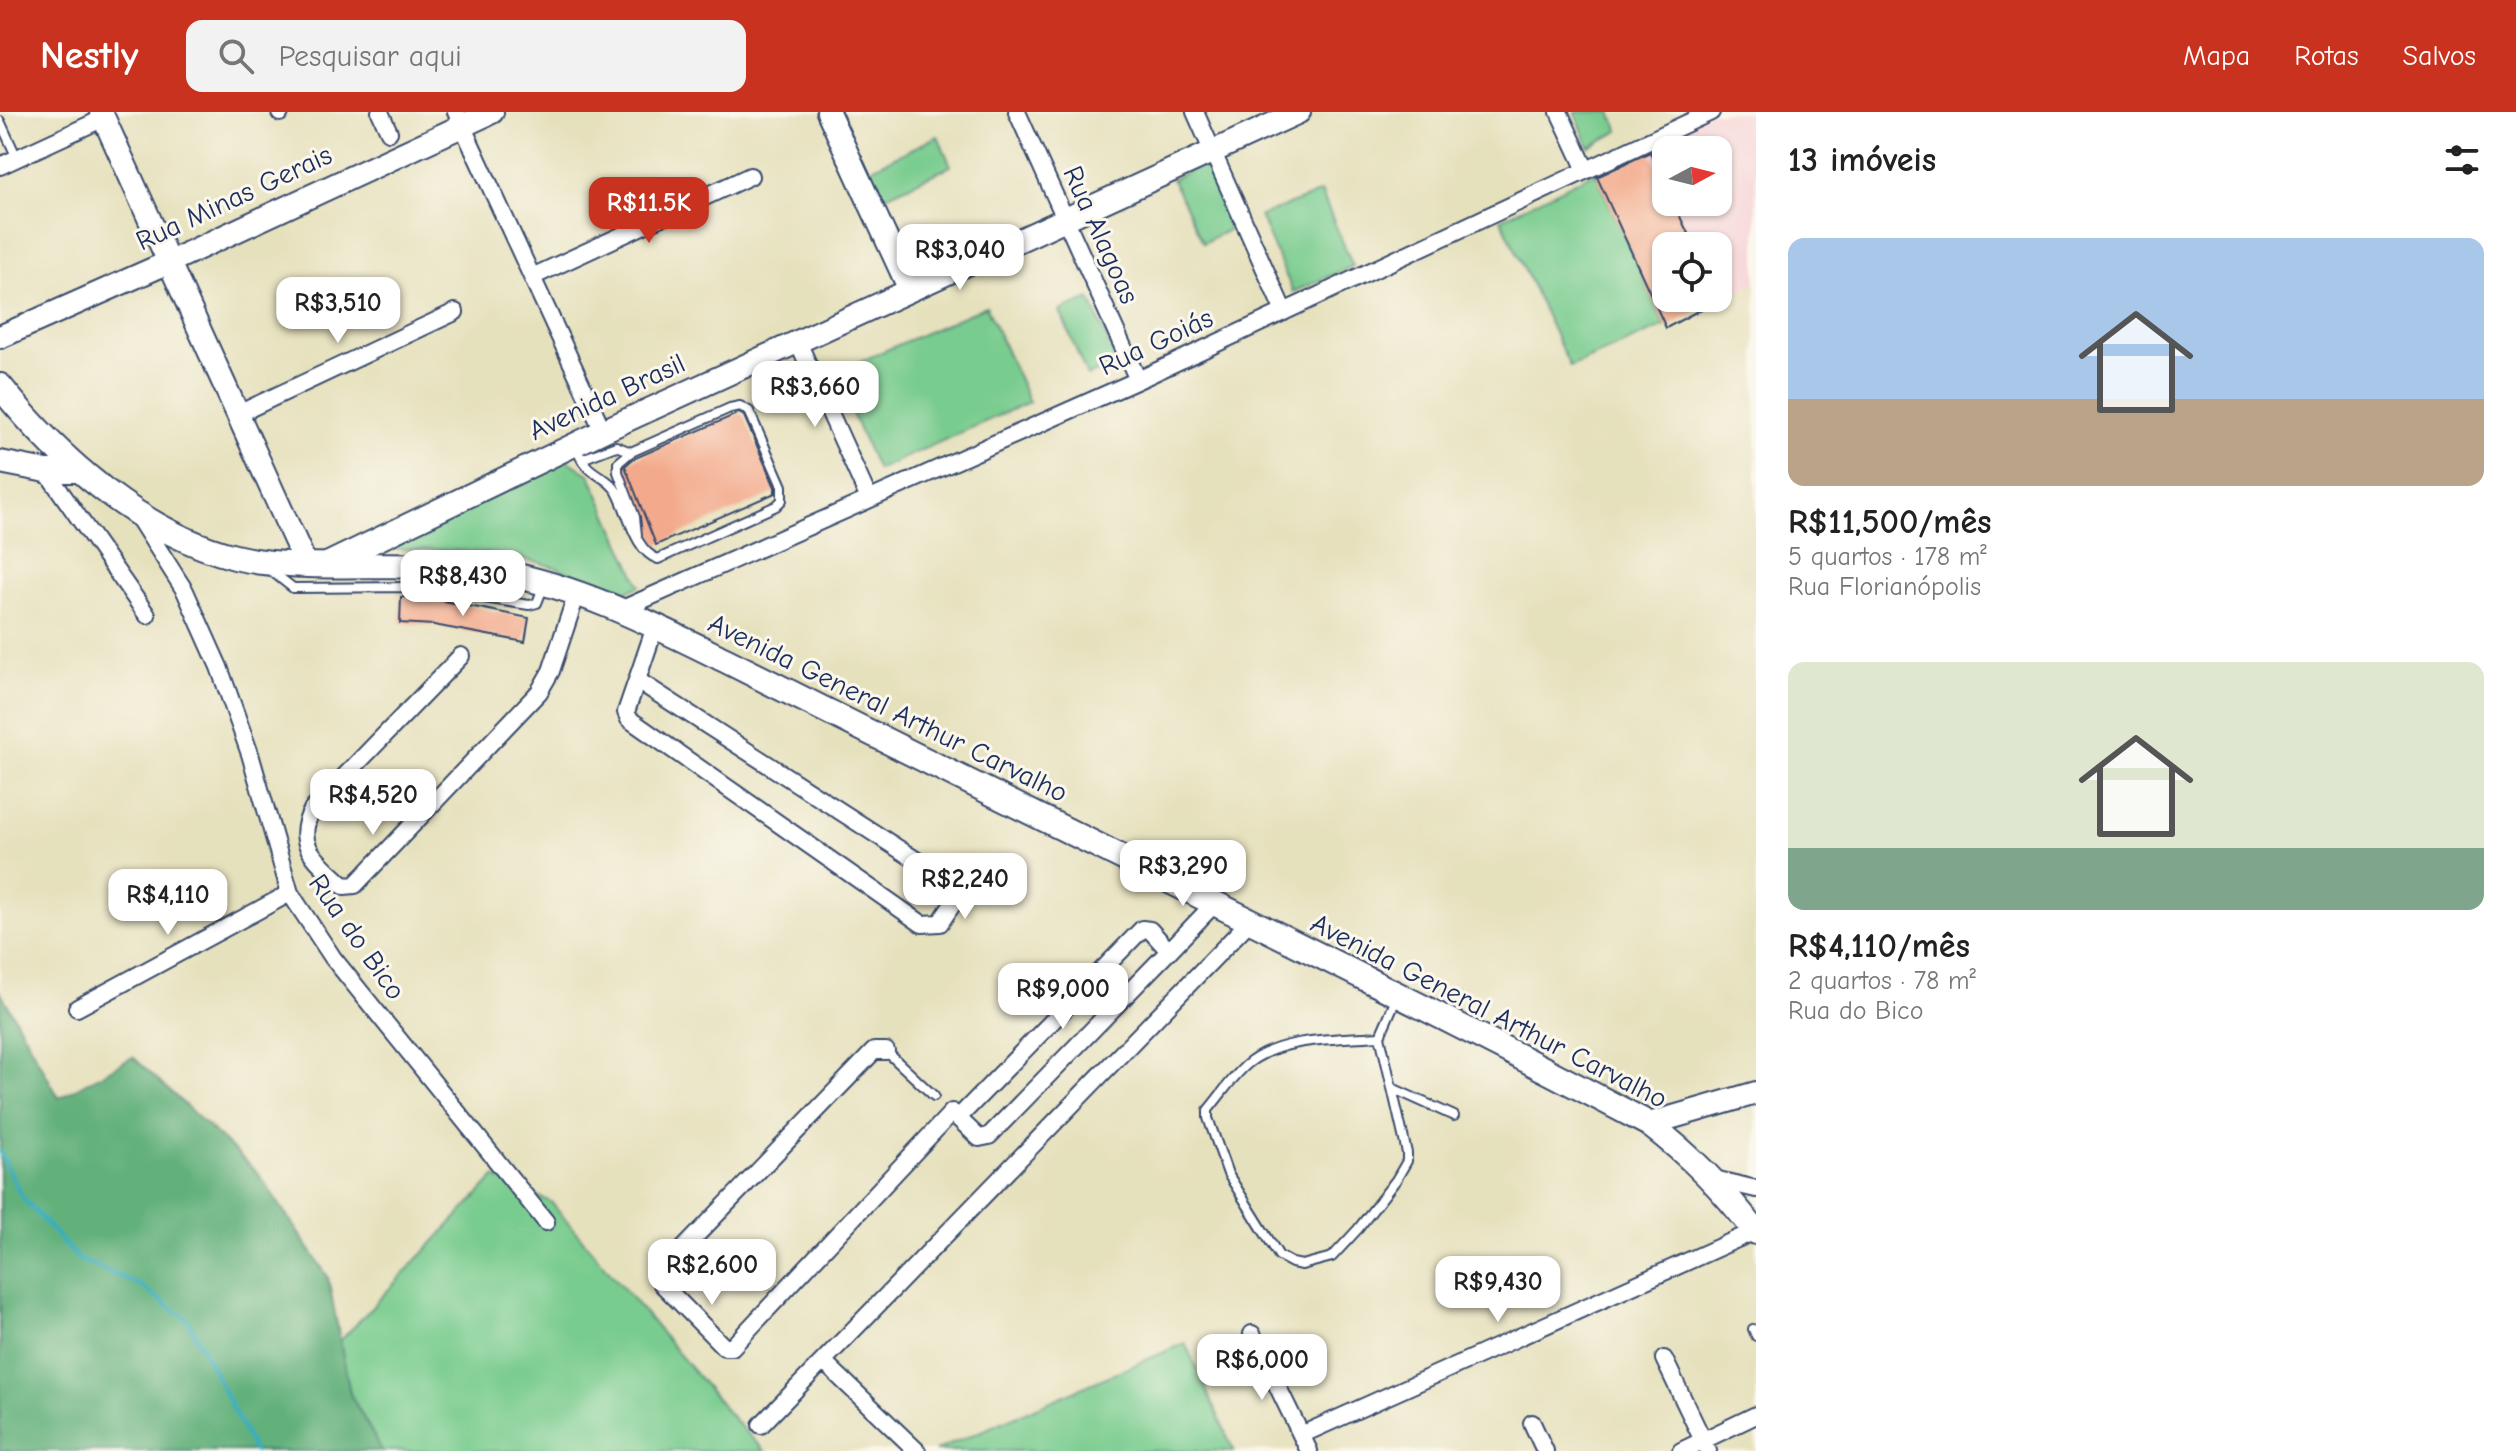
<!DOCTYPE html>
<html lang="pt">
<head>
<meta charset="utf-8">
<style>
	body { margin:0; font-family:"Comic Neue",sans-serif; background:#f2f2f2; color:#222; height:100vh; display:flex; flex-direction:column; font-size:30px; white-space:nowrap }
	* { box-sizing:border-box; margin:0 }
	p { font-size:26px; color:#767676 }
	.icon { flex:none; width:44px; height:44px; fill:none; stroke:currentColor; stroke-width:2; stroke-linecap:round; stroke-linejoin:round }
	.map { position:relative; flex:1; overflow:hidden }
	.drawer { display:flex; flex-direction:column; background:#fff; width:760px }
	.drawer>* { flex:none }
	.needle { width:52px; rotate:83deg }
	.tools { position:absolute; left:1652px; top:24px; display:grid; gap:16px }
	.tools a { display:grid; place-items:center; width:80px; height:80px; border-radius:16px; background:#fff; box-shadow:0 2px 6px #0004; font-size:40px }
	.price { position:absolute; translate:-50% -68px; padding:0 18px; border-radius:16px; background:#fff; color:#222; font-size:26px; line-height:52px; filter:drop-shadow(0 2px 4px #0008) }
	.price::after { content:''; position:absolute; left:50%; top:48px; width:24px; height:18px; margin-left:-12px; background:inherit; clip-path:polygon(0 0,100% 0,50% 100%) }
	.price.active { background:#c8321e; color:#fff }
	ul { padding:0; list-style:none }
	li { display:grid; align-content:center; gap:16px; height:424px; padding:0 32px }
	li span { display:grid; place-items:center; height:248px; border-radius:16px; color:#555 }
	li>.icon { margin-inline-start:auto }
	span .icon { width:144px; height:144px; fill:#fffc; stroke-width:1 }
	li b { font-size:34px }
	h2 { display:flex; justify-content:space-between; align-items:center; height:96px; padding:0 32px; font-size:34px }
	header { display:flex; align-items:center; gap:48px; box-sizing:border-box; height:112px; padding:0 40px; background:#c8321e; color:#fff }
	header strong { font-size:38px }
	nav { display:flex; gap:44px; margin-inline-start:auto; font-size:28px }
	.search { width:560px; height:72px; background:#f2f2f2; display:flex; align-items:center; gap:20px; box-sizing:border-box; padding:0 28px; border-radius:16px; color:#767676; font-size:30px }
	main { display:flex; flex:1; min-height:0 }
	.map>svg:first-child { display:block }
	.built { fill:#f6cfd6 }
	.green { fill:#79cc8f; stroke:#4a7e76; stroke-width:2 }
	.forest { fill:#62b07a; stroke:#3e706c; stroke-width:2 }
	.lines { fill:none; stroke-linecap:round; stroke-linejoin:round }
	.stream { stroke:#3daeb8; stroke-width:5 }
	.building { fill:#f3aa8c }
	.lane-casing { stroke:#394a6c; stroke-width:12 }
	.street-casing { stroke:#394a6c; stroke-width:20 }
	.secondary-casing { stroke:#394a6c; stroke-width:26 }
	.primary-casing { stroke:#394a6c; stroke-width:28 }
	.lane { stroke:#fff; stroke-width:8 }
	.street { stroke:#fff; stroke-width:16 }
	.secondary { stroke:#fff; stroke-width:22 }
	.primary { stroke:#fff; stroke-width:24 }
	.labels { text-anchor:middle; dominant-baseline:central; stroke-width:6; stroke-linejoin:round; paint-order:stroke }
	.street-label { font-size:28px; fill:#1b2f5e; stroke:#fbf7ec }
</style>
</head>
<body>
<header>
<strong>Nestly</strong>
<div class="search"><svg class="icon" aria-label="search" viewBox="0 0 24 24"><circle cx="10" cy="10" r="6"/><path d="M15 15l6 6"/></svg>Pesquisar aqui</div>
<nav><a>Mapa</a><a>Rotas</a><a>Salvos</a></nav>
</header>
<main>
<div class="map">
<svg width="1756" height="1339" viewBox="0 0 1756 1339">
	<rect width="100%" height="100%" fill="#fbf7ec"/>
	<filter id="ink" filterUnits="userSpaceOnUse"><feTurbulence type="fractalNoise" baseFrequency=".0125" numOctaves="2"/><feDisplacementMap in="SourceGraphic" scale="16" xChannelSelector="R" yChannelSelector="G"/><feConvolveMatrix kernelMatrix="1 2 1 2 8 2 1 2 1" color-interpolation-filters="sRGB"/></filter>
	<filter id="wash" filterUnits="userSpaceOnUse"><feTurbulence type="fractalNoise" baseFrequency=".006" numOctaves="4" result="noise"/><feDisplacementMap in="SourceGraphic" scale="32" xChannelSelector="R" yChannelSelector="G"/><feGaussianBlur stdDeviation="1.8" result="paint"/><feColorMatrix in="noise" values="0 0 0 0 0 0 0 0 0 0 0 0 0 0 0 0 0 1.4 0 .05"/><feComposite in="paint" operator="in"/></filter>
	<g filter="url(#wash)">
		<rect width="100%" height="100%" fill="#e6e1bd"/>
		<path class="built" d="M1711 0H1756V171L1719 188 1718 134H1694L1673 90H1718V38H1666V74L1646 31Z"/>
		<path class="green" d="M1575 0H1611L1619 19 1589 35Z
			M938 24 951 54 884 85 870 57Z
			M1205 51 1232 116 1203 131 1172 67Z
			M1595 60 1665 214 1570 255 1501 107Z
			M1321 80 1353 154 1293 180 1260 104Z
			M1090 187 1118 252 1087 264 1060 199Z
			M986 194 1029 290 877 358 834 261Z
			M564 346 590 363 640 474 620 482C599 473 578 463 557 456 506 439 451 438 397 437L392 430Z
			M495 1065 551 1090 736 1310 765 1339H382L350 1282 340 1229Z
			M1185 1231 1234 1339H935Z"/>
		<path class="forest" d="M0 879 59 986 133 945 258 1061 328 1165 350 1282 382 1339H0Z"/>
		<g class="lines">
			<path class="stream" d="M0 1040 22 1085 78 1147 138 1172 188 1208 254 1339"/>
		</g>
		<g id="blocks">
			<path class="building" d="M1650 40 1666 74V90H1673L1694 134H1666V186H1722L1666 216 1597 65Z
				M739 301 744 304 775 375V381L656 433 625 354 633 347Z
				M401 485 439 488 529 506 525 530 434 513 400 511Z"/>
		</g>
	</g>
	<g filter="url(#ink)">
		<use href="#blocks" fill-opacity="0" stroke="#394a6c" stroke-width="2"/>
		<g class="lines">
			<g class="lane-casing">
				<path id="lane" d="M0 9 17 46
					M576 335C578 340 581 347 584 351 593 363 609 366 617 380 628 400 635 440 658 447L776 394 782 388V374L749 299 740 294 730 296 631 340 618 351V360L635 405 637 423
					M582 347 616 334 631 340
					M270 458 293 476 412 475 529 493 537 491 544 473
					M1380 924C1340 927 1283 925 1250 950 1234 962 1221 983 1208 998V1006L1228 1062 1279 1144 1292 1151 1302 1153 1332 1145 1358 1117 1396 1068 1407 1049V1041L1380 924 1397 885
					M886 939 934 984
					M1392 976 1454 1004
					M1753 1217 1756 1224"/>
			</g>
			<g class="street-casing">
				<path id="street" d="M280 0V1
					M380 0 389 20
					M456 0 603 319
					M1017 0 1138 268
					M1195 0 1284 200
					M1559 0 1586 58
					M0 54 104 6
					M532 165 750 64
					M798 230 869 387
					M238 302 455 200
					M46 359 147 503
					M138 405 185 479 219 555 250 642 290 781 333 846 546 1110
					M618 499 1138 268 1711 0
					M461 544 312 698C292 735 320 750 344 774L355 773 539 580 551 559 577 481
					M637 568 953 772 956 787 940 811 922 812 629 607 626 600Z
					M637 568 655 515
					M1169 839 1150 818 1142 817 958 1006 979 1026 989 1024 1169 839 1215 791
					M77 896 290 781
					M886 939H874L662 1159 660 1163 662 1172 724 1235H732L952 1000
					M1714 1067 1756 1077
					M1252 1222 1309 1339
					M1664 1247 1708 1339
					M823 1249 917 1339
					M1532 1311 1545 1339
					M761 1313 1250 809
					M1301 1323 1755 1119
					M1681 1339 1756 1303"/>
			</g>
			<g class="secondary-casing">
				<path id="secondary" d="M101 0 306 453
					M828 0 910 178
					M0 225 169 150 492 0
					M0 350 46 359H82
					M325 453 603 319 1299 0
					M1649 1012 1756 981"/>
			</g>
			<g class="primary-casing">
				<path id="primary" d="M0 274C58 347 143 422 235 445 259 451 284 452 308 453 372 455 439 449 502 461 580 475 654 513 725 548 788 580 852 611 915 643 1160 765 1407 884 1649 1012 1693 1046 1722 1076 1756 1120"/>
			</g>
			<use href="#lane" class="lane"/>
			<use href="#street" class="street"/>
			<use href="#secondary" class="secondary"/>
			<use href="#primary" class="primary"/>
		</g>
	</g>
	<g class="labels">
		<g class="street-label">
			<text transform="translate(234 86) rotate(-25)">Rua Minas Gerais</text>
			<text transform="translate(1101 123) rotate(66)">Rua Alagoas</text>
			<text transform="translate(1156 230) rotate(-25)">Rua Goiás</text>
			<text transform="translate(607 285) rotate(-25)">Avenida Brasil</text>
			<text transform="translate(888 596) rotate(26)">Avenida General Arthur Carvalho</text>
			<text transform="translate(357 825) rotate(55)">Rua do Bico</text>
			<text transform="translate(1489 899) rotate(27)">Avenida General Arthur Carvalho</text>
		</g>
	</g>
</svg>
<div class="tools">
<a><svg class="needle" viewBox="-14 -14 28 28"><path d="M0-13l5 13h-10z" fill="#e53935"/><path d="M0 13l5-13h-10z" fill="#767676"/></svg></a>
<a><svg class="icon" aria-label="locate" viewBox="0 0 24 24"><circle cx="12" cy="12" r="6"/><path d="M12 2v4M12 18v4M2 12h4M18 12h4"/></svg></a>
</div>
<b class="price active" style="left:649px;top:133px">R$11.5K</b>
<b class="price" style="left:960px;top:180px">R$3,040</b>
<b class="price" style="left:338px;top:233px">R$3,510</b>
<b class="price" style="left:815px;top:317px">R$3,660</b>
<b class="price" style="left:463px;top:506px">R$8,430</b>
<b class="price" style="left:373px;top:725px">R$4,520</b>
<b class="price" style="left:1183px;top:796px">R$3,290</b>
<b class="price" style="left:965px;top:809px">R$2,240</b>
<b class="price" style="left:168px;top:825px">R$4,110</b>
<b class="price" style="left:1063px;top:919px">R$9,000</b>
<b class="price" style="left:712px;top:1195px">R$2,600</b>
<b class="price" style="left:1498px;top:1212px">R$9,430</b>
<b class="price" style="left:1262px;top:1290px">R$6,000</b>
</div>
<section class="drawer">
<h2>13 imóveis<svg class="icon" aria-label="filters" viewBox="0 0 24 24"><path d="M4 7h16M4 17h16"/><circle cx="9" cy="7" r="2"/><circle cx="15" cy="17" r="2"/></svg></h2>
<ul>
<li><span style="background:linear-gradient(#a9c7e8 65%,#b9a48a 0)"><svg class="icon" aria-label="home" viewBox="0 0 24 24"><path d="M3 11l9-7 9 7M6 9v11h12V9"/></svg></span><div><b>R$11,500/mês</b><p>5 quartos · 178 m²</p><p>Rua Florianópolis</p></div></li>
<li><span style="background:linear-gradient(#dfe7d0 75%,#7fa58c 0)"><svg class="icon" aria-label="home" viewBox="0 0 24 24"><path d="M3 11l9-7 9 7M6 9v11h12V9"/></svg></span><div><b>R$4,110/mês</b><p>2 quartos · 78 m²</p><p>Rua do Bico</p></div></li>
</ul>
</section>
</main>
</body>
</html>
